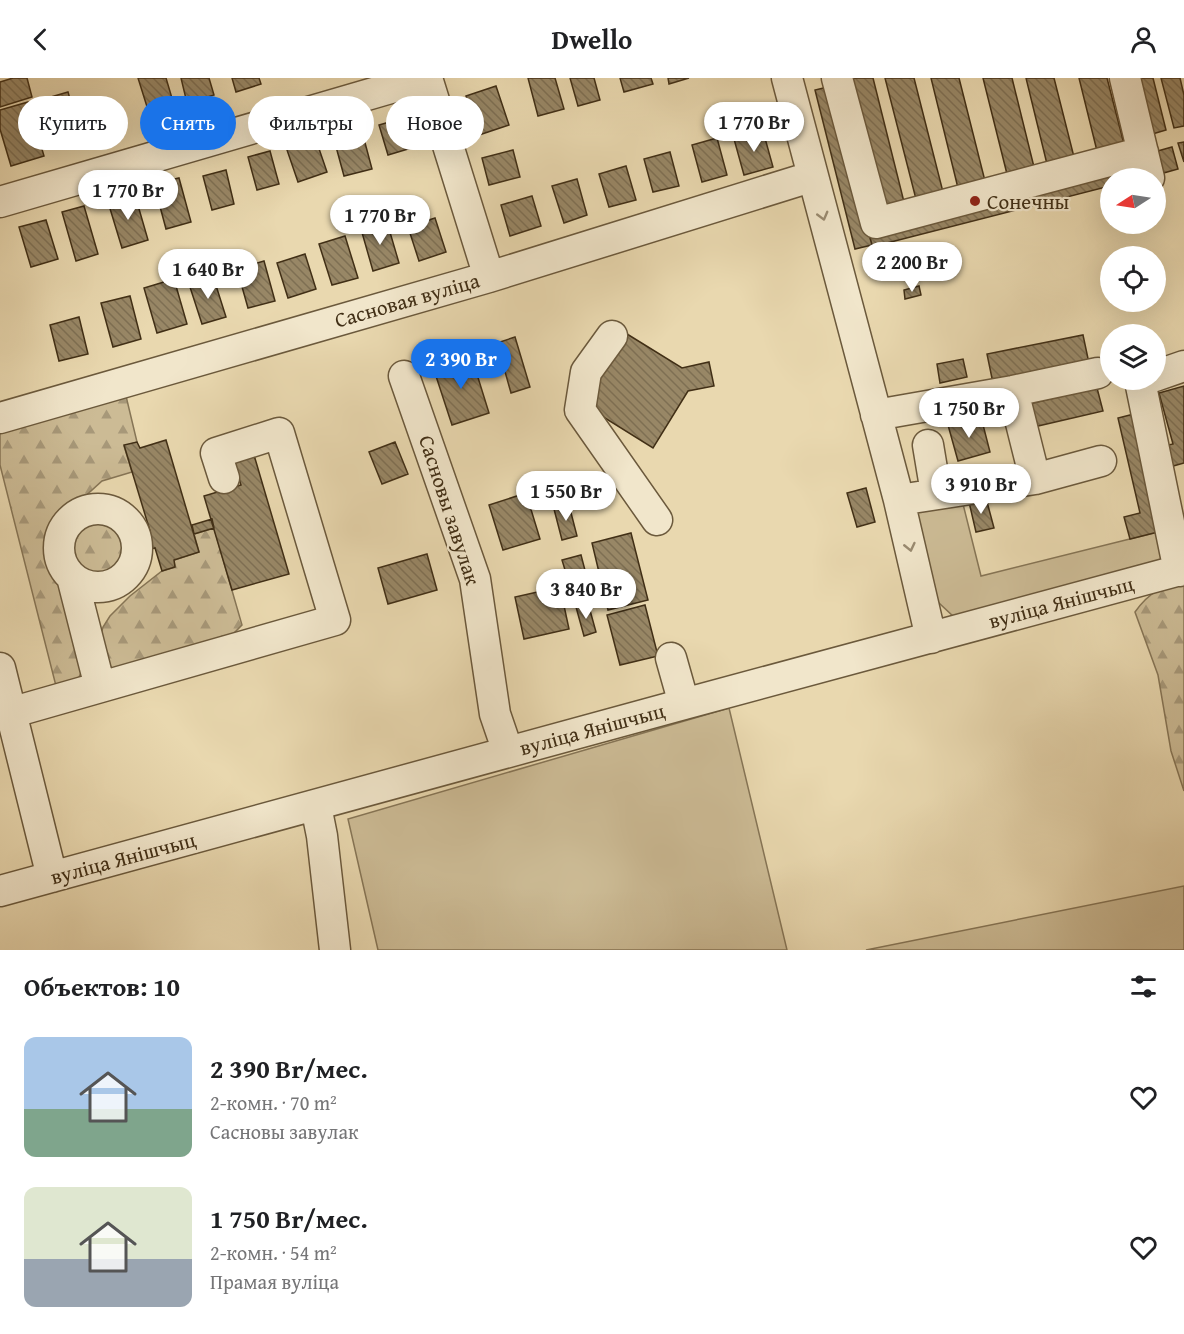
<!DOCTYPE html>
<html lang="ru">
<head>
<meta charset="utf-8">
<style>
	body { margin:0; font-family:"Gentium Book Plus",serif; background:#f2f2f2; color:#202124; height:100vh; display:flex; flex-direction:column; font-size:22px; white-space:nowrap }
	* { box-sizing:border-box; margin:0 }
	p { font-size:20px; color:#757577 }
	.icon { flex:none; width:33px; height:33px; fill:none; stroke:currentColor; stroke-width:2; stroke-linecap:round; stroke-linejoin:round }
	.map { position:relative; height:872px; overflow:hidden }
	.details { display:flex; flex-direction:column; background:#fff; flex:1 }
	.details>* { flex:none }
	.guide { position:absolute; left:18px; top:18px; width:600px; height:54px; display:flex; gap:12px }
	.needle { width:39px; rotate:258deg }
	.fabs { position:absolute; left:1100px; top:90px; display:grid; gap:12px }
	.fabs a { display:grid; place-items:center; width:66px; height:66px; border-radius:50%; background:#fff; box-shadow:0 6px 24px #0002; font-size:30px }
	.price { position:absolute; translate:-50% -51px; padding:0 14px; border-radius:21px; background:#fff; color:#222; font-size:20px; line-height:39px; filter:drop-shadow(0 2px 3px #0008) }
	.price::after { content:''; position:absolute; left:50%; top:36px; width:18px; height:14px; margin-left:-9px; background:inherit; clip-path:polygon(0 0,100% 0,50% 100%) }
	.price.active { background:#1a73e8; color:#fff }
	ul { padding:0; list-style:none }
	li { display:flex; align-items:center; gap:18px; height:150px; padding:0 24px }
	li span { display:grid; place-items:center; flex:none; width:168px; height:120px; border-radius:12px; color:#555 }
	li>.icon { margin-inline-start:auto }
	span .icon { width:72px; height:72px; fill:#fffc; stroke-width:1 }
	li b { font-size:26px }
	h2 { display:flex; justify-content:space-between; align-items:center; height:72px; padding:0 24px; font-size:26px }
	.tag { padding:0 21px; border-radius:27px; background:#fff; box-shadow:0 6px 24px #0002; font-size:21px; line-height:54px }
	.tag.active { background:#1a73e8; color:#fff }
	header { display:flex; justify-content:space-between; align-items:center; height:78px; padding:0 24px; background:#fff; font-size:27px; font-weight:700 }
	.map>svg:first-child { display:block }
	.green { fill:#ccbb95; stroke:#867556; stroke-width:1.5 }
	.forest { fill:url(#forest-firs); stroke:#867556; stroke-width:1.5 }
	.building { fill:url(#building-back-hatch); stroke:#412f16; stroke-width:1.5 }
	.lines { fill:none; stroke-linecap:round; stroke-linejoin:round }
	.minor-casing { stroke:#6b593c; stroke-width:33 }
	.minor { stroke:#f1e6cb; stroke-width:30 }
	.oneway { stroke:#998a70 }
	.poi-dot { fill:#8f2418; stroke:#f1e6cb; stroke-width:2 }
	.labels { text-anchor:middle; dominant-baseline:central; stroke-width:4.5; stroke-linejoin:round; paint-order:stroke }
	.poi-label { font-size:21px; fill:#412f16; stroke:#f1e6cb; text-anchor:start }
	.street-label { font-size:21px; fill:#412f16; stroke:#f1e6cb }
</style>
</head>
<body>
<header><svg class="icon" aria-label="back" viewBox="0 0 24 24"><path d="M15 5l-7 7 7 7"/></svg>Dwello<svg class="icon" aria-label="person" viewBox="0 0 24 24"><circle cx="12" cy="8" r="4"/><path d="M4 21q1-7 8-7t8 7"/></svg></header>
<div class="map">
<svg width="1184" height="872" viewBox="0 0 1184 872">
	<defs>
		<pattern id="forest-firs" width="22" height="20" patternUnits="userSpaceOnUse" patternTransform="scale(1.5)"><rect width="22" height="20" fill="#ccbb95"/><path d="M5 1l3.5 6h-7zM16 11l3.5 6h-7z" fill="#a79879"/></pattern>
		<pattern id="building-back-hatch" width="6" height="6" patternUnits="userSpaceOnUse" patternTransform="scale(1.5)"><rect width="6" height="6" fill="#988766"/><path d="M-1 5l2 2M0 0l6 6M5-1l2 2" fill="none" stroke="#7e6f53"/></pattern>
	</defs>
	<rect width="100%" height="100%" fill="#e9d8af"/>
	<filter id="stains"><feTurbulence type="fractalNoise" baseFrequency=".00333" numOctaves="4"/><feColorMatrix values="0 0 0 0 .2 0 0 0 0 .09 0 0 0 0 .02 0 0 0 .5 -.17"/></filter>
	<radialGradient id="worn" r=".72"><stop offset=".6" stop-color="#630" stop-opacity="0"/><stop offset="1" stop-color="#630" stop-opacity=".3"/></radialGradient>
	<path class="green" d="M962 422 981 498 1166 452 1167 483 965 543 953 538 938 524 914 431Z
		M729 630 787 872H378L348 741Z
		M1184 808V872H866Z"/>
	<path class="forest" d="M126 318 137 364 124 368 132 394 102 403 69 433 53 454V469L82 593 78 601 57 612 0 387V354Z
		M70 470a28 28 0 1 1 56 0a28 28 0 1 1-56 0Z
		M214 450 242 547 230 559 106 592 97 569 103 549 110 538 130 518 162 493 175 489 174 482 199 474 194 456Z
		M1184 504V713L1171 673 1158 597 1135 534C1150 513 1160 510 1184 504Z"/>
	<path class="building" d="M13 0H27L32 19 0 29V4Z
		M138 0H166L174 27 149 35Z
		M181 0H209L214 17 187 25Z
		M232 0H259L261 6 236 14Z
		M528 0H555L564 31 538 38Z
		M570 0H594L600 22 578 28Z
		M620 0H651L653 6 624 14Z
		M668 0H689L669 6Z
		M844 0H873L906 132 879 139Z
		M885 0H914L944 118 917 125Z
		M931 0H959L985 103 958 110Z
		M983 0H1012L1034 89 1007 96Z
		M1026 0H1054L1074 79 1047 86Z
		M1079 0H1107L1125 70 1098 77Z
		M1135 0H1153L1166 52 1149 57Z
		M1161 0H1180L1184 17V48L1174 50Z
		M496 8 509 47 479 57 466 18Z
		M832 8 872 167 855 171 815 12Z
		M68 14 78 49 54 56 44 21Z
		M106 22 114 52 93 57 85 28Z
		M28 24 44 78 11 88 0 51V32Z
		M410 38 418 68 388 77 379 47Z
		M360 46 372 91 344 98 332 54Z
		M763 53 773 89 744 97 734 61Z
		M315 59 327 94 298 104 286 69Z
		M717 60 727 97 702 104 692 67Z
		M1184 64V84L1178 65Z
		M1172 69 1178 91 1160 96 1154 74Z
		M513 72 520 99 489 107 482 80Z
		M270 73 279 106 257 112 248 79Z
		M670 74 679 108 653 114 644 81Z
		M626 88 636 122 609 129 599 96Z
		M1136 89 1138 100H1110V108L887 165 872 167 867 150Z
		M226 92 234 126 212 132 203 98Z
		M179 100 191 144 166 151 154 106Z
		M577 101 587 137 564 145 552 108Z
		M135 117 148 162 122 170 108 124Z
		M532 118 541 148 510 158 501 127Z
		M84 128 98 176 76 183 62 134Z
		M435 140 446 174 419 183 408 149Z
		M46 142 58 181 31 189 19 149Z
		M387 144 399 185 373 193 361 151Z
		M345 158 358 200 332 207 319 166Z
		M911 174 913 183 897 186 895 178Z
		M305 176 316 211 288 220 277 185Z
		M264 183 275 223 248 230 237 191Z
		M915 190 917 198 901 202 900 194Z
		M213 198 226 239 202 246 189 206Z
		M174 201 187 246 157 255 144 210Z
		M919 208 921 217 905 221 904 212Z
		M130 218 141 261 113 269 101 225Z
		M79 239 88 276 59 283 50 247Z
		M627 256 682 290 709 284 714 308 688 313 653 370 584 327Z
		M1083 257 1090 290 994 310 987 276Z
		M515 259 530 309 511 315 497 265Z
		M471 277 489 335 452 347 433 289Z
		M963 281 967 299 940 305 937 286Z
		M1184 308V385L1166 390 1160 369 1173 366 1159 315Z
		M1097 310 1103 333 1025 351 1020 328Z
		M1138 335 1166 452 1130 461 1124 439 1140 435 1118 340Z
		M981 339 990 374 958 383 948 347Z
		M166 362 199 474 174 482 175 489 162 493 155 470 146 472 140 466 142 457 150 453 124 367 137 364 140 370Z
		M395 364 408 396 382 406 369 374Z
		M254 377 289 496 232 512 204 418 241 407 233 383Z
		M866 410 875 444 857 449 847 415Z
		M526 415 540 461 503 472 489 427Z
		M986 420 994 450 976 454 969 424Z
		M569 427 577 458 562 462 554 431Z
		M212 441 214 450 194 456 192 447Z
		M631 455 648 522 608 532 592 465Z
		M427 476 437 512 388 526 378 490Z
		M581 477 587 500 569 505 562 482Z
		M560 509 569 551 524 561 515 519Z
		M588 525 596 554 584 558 576 529Z
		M645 527 658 578 620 587 607 537Z"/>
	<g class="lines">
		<g class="minor-casing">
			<path id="minor" d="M427 0 489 199
				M787 0 899 422 931 560
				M837 0 876 145 1143 74
				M1125 0 1149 100
				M0 124 425 0
				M612 258 586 294 580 332 657 442
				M404 298 475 501 495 636 508 674
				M1155 298 1184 288
				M1144 302 1140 303 1179 493
				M1013 313 1035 401
				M876 337 1013 313 1098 295
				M0 340 489 199 801 102H813
				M928 367 936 415
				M899 422 1035 401 1101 383
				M59 470a39 39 0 1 1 78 0a39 39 0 1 1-78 0Z
				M72 499 100 609
				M671 580 684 626
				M0 590 52 799
				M10 635 335 542 279 355 216 375 224 400
				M316 728 322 758 335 872
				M0 813 684 626 1184 491"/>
		</g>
		<use href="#minor" class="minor"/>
	</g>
	<defs><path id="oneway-chevron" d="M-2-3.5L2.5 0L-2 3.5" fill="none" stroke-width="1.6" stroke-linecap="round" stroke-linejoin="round" transform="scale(1.5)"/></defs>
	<g class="oneway">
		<use href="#oneway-chevron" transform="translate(823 138) rotate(75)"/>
		<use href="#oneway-chevron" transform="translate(910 469) rotate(77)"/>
	</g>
	<circle class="poi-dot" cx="975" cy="123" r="6"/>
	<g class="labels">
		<g class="poi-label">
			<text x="987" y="123">Сонечны</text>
		</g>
		<g class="street-label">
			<text transform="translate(407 222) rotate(-16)">Сасновая вуліца</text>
			<text transform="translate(450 432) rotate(72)">Сасновы завулак</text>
			<text transform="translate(1061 524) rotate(-15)">вуліца Янішчыц</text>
			<text transform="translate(592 651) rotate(-15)">вуліца Янішчыц</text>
			<text transform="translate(123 780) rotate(-15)">вуліца Янішчыц</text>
		</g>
	</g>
	<rect width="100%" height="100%" filter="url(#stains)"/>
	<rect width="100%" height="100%" fill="url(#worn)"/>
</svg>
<div class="fabs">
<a><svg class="needle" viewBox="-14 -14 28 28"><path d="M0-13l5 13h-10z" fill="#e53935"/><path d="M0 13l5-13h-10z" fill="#757577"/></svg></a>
<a><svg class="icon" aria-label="locate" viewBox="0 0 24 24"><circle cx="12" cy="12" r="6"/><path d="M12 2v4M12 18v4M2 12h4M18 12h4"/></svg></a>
<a><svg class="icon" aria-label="layers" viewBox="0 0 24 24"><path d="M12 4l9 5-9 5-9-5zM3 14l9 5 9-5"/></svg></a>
</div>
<b class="price" style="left:754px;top:75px">1 770 Br</b>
<b class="price" style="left:128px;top:143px">1 770 Br</b>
<b class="price" style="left:380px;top:168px">1 770 Br</b>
<b class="price" style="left:912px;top:215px">2 200 Br</b>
<b class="price" style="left:208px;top:222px">1 640 Br</b>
<b class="price active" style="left:461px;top:312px">2 390 Br</b>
<b class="price" style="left:969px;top:361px">1 750 Br</b>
<b class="price" style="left:981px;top:437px">3 910 Br</b>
<b class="price" style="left:566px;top:444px">1 550 Br</b>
<b class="price" style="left:586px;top:542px">3 840 Br</b>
<div class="guide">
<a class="tag">Купить</a>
<a class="tag active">Снять</a>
<a class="tag">Фильтры</a>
<a class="tag">Новое</a>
</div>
</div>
<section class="details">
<h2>Объектов: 10<svg class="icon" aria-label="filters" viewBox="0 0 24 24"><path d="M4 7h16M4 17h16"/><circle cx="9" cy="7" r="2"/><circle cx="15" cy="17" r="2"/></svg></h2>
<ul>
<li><span style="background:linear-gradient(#a9c7e8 60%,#7fa58c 0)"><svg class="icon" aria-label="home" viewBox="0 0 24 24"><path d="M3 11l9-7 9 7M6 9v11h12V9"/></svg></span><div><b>2 390 Br/мес.</b><p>2-комн. · 70 m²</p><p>Сасновы завулак</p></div><svg class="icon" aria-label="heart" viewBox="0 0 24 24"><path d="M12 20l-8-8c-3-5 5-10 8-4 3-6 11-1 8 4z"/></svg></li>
<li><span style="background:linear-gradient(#dfe7d0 60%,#9aa5b1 0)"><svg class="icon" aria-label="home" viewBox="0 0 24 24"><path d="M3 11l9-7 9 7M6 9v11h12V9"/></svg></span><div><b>1 750 Br/мес.</b><p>2-комн. · 54 m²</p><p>Прамая вуліца</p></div><svg class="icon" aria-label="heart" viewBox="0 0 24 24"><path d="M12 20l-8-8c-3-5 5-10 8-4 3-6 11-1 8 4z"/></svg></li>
</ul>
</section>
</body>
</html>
